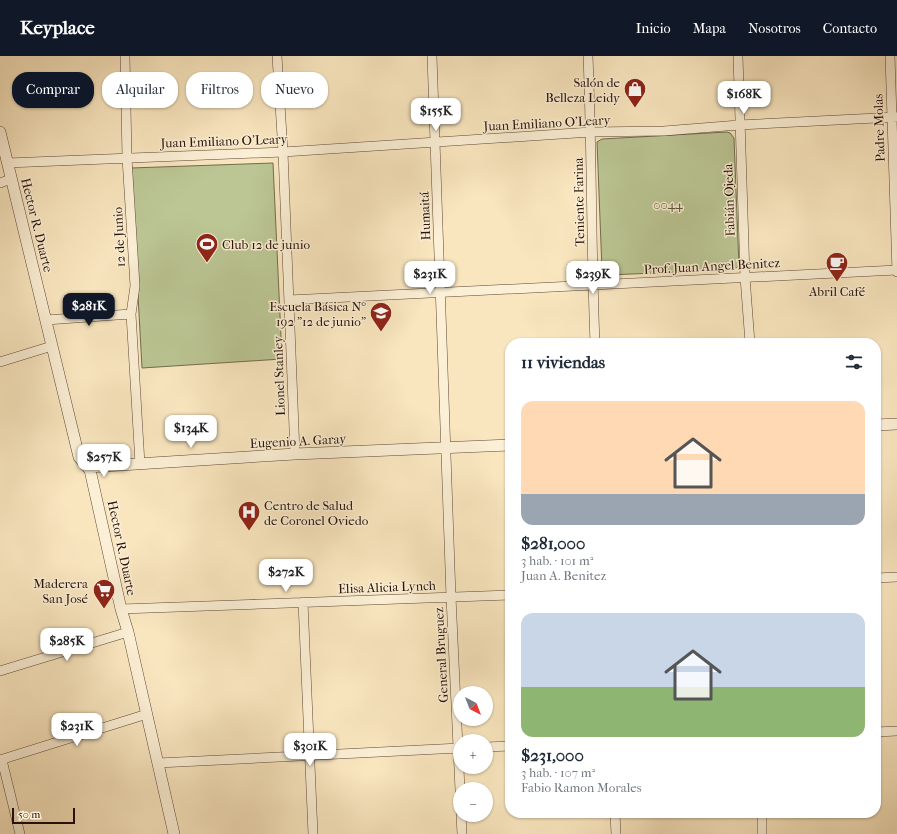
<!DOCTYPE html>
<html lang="es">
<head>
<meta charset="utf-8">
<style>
	body { margin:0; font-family:"IM FELL French Canon",serif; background:#f6f6f7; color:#1f2937; height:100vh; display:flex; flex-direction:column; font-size:15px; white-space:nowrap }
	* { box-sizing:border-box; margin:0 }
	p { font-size:13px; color:#747a83 }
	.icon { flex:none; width:22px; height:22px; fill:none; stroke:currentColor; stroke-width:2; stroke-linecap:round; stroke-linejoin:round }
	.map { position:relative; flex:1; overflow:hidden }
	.side { position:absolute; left:505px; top:282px; width:376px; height:480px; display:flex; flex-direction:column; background:#fff; border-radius:16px; box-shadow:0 1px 3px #0004 }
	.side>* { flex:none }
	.banner { position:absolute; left:12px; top:16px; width:380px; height:36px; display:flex; gap:8px }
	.needle { width:26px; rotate:138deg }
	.controls { position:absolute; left:453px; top:630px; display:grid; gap:8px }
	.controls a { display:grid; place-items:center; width:40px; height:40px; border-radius:50%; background:#fff; box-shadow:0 1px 3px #0004; font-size:20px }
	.scale { position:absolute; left:12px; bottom:10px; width:63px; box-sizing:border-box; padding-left:4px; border:2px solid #2a1208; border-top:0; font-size:11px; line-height:14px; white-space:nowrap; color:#2a1208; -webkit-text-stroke:3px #fbefd5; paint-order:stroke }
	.price { position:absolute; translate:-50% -34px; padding:0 9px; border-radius:8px; background:#fff; color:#222; font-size:13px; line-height:26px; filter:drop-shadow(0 1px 2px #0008) }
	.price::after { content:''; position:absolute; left:50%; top:24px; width:12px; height:9px; margin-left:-6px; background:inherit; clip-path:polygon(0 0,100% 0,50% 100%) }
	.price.active { background:#111827; color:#fff }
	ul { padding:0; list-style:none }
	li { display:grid; align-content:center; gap:8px; height:212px; padding:0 16px }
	li span { display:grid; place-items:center; height:124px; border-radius:12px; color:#555 }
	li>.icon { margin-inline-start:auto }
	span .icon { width:72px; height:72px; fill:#fffc; stroke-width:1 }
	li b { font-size:17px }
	h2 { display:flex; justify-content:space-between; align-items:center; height:48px; padding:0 16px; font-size:17px }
	.pill { padding:0 14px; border-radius:16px; background:#fff; box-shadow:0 1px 3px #0004; font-size:14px; line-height:36px }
	.pill.active { background:#111827; color:#fff }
	header { display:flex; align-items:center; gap:24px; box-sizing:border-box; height:56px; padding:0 20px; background:#111827; color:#fff }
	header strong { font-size:19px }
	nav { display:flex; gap:22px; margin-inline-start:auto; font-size:14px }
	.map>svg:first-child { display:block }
	.green { fill:#bbc694; stroke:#726c4e }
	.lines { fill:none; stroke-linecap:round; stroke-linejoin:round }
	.minor-casing { stroke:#5e4736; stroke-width:10 }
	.tertiary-casing { stroke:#5e4736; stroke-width:12 }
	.minor { stroke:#fbefd5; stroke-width:9 }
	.tertiary { stroke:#fbefd5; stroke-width:11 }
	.labels { text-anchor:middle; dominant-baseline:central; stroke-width:3; stroke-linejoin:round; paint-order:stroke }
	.poi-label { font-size:13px; fill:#2a1208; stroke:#fbefd5; text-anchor:end }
	.street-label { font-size:13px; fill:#2a1208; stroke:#fbefd5 }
	.park-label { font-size:13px; font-style:italic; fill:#5d5139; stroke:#fbefd5 }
</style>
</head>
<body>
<header>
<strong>Keyplace</strong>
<nav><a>Inicio</a><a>Mapa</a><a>Nosotros</a><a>Contacto</a></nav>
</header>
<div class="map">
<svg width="897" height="778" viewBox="0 0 897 778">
	<rect width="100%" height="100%" fill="#f9e6bf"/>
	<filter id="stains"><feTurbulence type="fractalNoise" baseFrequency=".005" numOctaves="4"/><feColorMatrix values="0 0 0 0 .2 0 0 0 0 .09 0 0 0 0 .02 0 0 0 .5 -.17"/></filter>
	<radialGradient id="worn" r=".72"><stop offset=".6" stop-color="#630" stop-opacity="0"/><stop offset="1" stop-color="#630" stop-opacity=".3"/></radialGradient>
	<path class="green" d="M727 76 730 77 734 82 739 210 733 214 606 219 602 214 597 86 602 83Z
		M273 107 282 303 142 312 131 112Z"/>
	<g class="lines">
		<g class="minor-casing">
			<path id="minor" d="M125 0 127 102 135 230 131 258 140 408
				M277 0 283 96 295 398
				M432 0 451 541 460 734
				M588 0C592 96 591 191 595 287
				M738 0 745 221 750 287
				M890 0 897 216
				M7 107 283 96 591 76 664 75 739 69 897 61
				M0 127 11 123
				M289 244 897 214
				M46 264 131 258
				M0 306 52 290
				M876 522 897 521
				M303 546 313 778
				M121 553 510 539
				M0 615 128 576
				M876 676 897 675
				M486 691 510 690
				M0 704 147 658
				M2 704 20 778
				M158 707 460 692
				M615 757 616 778
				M762 757V778
				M461 759 462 778"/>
		</g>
		<g class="tertiary-casing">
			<path id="tertiary" d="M0 76 79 401 90 414 121 553 128 576 174 778
				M876 369 897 368
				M88 411 295 398 510 389"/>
		</g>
		<use href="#minor" class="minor"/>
		<use href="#tertiary" class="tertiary"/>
	</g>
	<defs>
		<g id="shop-pin" transform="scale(1.15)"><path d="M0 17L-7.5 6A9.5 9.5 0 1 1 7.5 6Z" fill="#8f2418" stroke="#fbefd5"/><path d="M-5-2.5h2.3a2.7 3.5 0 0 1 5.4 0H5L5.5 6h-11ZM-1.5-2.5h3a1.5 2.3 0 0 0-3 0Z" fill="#fff"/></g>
		<g id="stadium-pin" transform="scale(1.15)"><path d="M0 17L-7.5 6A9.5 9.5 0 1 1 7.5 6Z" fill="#8f2418" stroke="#fbefd5"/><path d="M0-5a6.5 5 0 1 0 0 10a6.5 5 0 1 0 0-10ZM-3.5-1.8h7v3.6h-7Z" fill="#fff"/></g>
		<g id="cafe-pin" transform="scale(1.15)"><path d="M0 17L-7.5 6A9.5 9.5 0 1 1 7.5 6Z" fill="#8f2418" stroke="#fbefd5"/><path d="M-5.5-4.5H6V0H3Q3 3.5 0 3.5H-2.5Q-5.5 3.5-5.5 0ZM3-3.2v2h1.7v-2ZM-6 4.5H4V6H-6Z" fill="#fff"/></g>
		<g id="school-pin" transform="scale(1.15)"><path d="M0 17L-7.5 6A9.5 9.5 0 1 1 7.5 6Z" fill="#8f2418" stroke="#fbefd5"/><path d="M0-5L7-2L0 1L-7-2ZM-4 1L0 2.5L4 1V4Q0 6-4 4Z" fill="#fff"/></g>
		<g id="hospital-pin" transform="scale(1.15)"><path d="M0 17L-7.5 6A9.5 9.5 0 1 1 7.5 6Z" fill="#8f2418" stroke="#fbefd5"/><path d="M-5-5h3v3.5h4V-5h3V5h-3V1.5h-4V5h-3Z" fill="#fff"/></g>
		<g id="supermarket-pin" transform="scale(1.15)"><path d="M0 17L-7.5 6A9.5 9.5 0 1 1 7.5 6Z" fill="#8f2418" stroke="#fbefd5"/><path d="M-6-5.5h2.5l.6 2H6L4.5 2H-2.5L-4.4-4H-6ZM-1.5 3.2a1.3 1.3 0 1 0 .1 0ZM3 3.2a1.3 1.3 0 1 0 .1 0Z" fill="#fff"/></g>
	</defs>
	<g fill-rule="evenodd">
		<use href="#shop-pin" x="635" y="33"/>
		<use href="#stadium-pin" x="207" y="188"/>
		<use href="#cafe-pin" x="837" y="207"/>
		<use href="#school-pin" x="381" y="257"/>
		<use href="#hospital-pin" x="249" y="456"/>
		<use href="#supermarket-pin" x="104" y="534"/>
	</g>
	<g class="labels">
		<g class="poi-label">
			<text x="620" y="26">Salón de<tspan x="620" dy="15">Belleza Leidy</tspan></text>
			<text x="222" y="188" text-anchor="start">Club 12 de junio</text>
			<text x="837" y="235" text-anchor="middle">Abril Café</text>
			<text x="366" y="250">Escuela Básica N°<tspan x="366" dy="15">192 "12 de junio"</tspan></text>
			<text x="264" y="449" text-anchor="start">Centro de Salud<tspan x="264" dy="15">de Coronel Oviedo</tspan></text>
			<text x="88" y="527">Maderera<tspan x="88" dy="15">San José</tspan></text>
		</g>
		<g class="street-label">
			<text transform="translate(547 67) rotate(-3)">Juan Emiliano O'Leary</text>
			<text transform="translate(879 72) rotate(-92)">Padre Molas</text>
			<text transform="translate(224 85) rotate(-2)">Juan Emiliano O'Leary</text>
			<text transform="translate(729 144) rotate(-92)">Fabián Ojeda</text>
			<text transform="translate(579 146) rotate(-91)">Teniente Farina</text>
			<text transform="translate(425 160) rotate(-92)">Humaitá</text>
			<text transform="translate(37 169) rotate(76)">Hector R. Duarte</text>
			<text transform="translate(119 181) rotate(-93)">12 de Junio</text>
			<text transform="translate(712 210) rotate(-3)">Prof. Juan Angel Benitez</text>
			<text transform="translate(279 320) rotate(-92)">Lionel Stanley</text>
			<text transform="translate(298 385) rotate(-3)">Eugenio A. Garay</text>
			<text transform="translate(122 492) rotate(78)">Hector R. Duarte</text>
			<text transform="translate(387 531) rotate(-2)">Elisa Alicia Lynch</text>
			<text transform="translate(441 599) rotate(-93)">General Bruguez</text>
		</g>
		<g class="park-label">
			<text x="668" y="148">0044</text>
		</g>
	</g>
	<rect width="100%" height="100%" filter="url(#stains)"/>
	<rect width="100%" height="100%" fill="url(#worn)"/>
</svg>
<div class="controls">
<a><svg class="needle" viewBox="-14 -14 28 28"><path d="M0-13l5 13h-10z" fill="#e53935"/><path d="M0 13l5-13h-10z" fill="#747a83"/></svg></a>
<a>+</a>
<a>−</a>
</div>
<div class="scale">50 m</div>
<b class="price" style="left:744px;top:59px">$168K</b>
<b class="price" style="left:436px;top:76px">$155K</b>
<b class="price" style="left:430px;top:239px">$231K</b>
<b class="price" style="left:593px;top:239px">$239K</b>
<b class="price active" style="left:89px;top:271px">$281K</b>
<b class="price" style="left:191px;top:393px">$134K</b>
<b class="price" style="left:104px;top:422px">$257K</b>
<b class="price" style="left:286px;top:537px">$272K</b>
<b class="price" style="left:67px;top:606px">$285K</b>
<b class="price" style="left:77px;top:691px">$231K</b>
<b class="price" style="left:310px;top:711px">$301K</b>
<div class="banner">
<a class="pill active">Comprar</a>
<a class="pill">Alquilar</a>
<a class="pill">Filtros</a>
<a class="pill">Nuevo</a>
</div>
<section class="side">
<h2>11 viviendas<svg class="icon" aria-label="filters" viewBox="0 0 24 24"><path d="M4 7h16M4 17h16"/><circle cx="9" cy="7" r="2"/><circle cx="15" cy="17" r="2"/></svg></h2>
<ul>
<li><span style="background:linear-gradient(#ffd9b3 75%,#9aa5b1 0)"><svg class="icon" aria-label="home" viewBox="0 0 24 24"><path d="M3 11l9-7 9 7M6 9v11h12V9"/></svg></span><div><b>$281,000</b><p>3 hab. · 101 m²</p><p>Juan A. Benitez</p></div></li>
<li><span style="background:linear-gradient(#c9d6e8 60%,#8fb573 0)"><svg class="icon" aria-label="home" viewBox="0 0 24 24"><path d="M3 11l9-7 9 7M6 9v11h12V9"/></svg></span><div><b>$231,000</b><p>3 hab. · 107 m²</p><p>Fabio Ramon Morales</p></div></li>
</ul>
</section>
</div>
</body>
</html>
